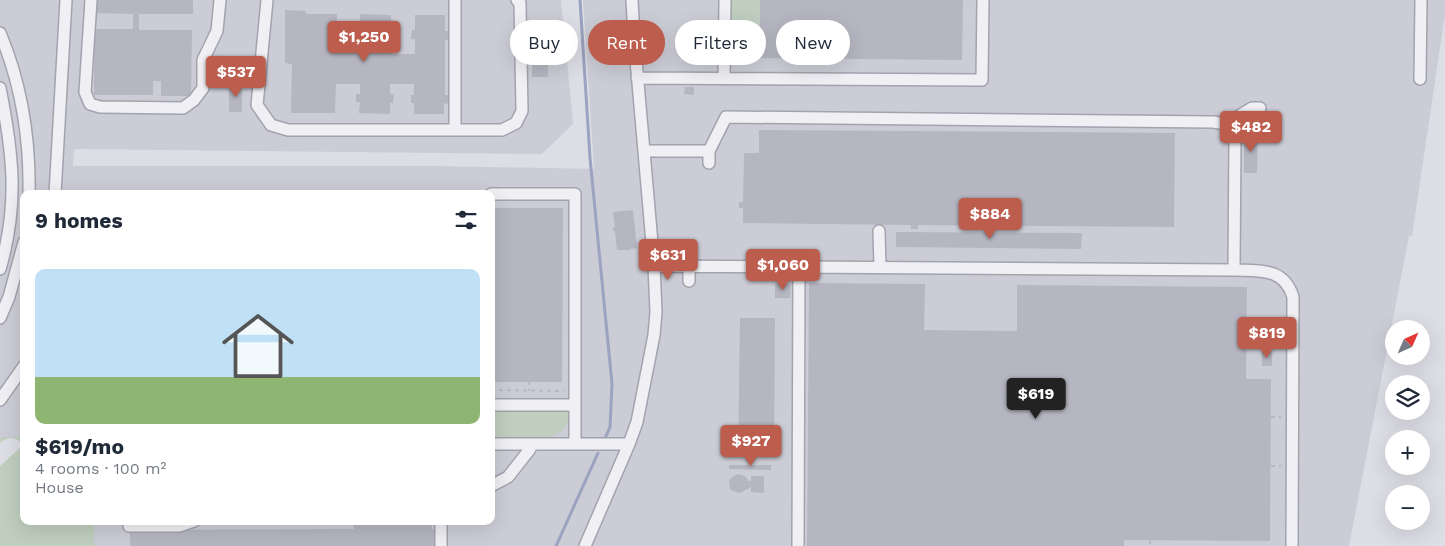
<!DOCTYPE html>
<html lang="en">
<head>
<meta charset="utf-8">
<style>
	body { margin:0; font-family:"Work Sans",sans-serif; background:#f6f6f7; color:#1f2937; height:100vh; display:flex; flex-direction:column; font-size:19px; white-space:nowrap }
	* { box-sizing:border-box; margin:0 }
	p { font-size:16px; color:#747a83 }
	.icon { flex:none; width:28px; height:28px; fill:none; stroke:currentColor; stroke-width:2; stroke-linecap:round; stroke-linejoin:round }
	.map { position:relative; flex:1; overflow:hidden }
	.drawer { position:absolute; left:20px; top:190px; width:475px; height:335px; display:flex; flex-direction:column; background:#fff; border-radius:10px; box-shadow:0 5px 20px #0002 }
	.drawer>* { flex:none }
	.hud { position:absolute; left:510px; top:20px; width:475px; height:45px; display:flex; gap:10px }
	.needle { width:32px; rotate:45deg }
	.controls { position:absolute; left:1385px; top:320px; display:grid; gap:10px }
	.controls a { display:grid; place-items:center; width:45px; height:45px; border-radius:50%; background:#fff; box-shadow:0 5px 20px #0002; font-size:25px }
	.price { position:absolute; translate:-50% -42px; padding:0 11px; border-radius:5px; background:#bd5d4e; color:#fff; font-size:16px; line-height:32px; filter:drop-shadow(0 1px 2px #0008) }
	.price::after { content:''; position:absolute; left:50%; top:30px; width:15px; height:11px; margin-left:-8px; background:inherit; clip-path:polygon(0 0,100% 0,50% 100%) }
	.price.selected { background:#222; color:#fff }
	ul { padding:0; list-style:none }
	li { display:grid; align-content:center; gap:10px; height:265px; padding:0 15px }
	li+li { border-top:1px solid #e0e1e3 }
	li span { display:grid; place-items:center; height:155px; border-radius:10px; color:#555 }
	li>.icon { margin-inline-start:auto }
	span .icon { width:90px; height:90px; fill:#fffc; stroke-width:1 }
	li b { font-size:21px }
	h2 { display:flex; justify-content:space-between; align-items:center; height:60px; padding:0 15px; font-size:21px }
	.pill { padding:0 18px; border-radius:22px; background:#fff; box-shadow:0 5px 20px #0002; font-size:18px; line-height:45px }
	.pill.selected { background:#bd5d4e; color:#fff }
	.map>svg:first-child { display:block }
	.built { fill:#cbccd5 }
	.green { fill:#bfcebf }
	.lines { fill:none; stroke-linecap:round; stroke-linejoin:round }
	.stream { stroke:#9ba3c1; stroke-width:3 }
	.building { fill:#b5b6c1 }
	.minor-casing { stroke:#a3a3ae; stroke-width:14 }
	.path { stroke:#b7b8c0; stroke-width:2; stroke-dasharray:4 4; stroke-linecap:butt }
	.minor { stroke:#efeff4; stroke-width:11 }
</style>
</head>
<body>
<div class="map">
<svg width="1445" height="546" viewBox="0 0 1445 546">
	<rect width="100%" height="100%" fill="#dddde5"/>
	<path class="built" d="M0 0H561L573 124 542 154 74 149 73 166H438L594 169 583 0H1445V14L1412 236H1409L1349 546H94V521H491V194H24V437L0 438Z"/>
	<path class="green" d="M729 0H760L759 58H733L729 55Z
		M491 409 566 410 569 413C568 448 520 438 496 438L491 437Z
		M11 437H24V521H94V546H0V466L21 447V443C15 436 7 437 0 443V438Z"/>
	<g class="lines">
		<path class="stream" d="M580 0 590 158 612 384 610 427 606 436
			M556 546 598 453"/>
	</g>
	<path class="building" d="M95 0H193V14H139V30H192L191 96H161V81H153V95H94V29H133V14L95 13Z
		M760 0H963L962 60 760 58Z
		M285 10 306 11V14H337L336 30H340V39H336V53H360L361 38H357V30H360V14L391 15V31H394V39H391V54H415V39H411L412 30H415V15H445V31H448V40H445V95H448V104L444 103V114H414V103H411V95H414V84H390V94H394L393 103H390V114L359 113 360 102H356V94H360V84H336L335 113H291L292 64 285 63Z
		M532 36 548 37V77H532Z
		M229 83H242V112H229Z
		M685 87H694V95L684 94Z
		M759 130 1175 133 1174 227 918 225V229H911V225L743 223V208H739V202H743L744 153H759Z
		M1244 134H1258L1257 173H1244Z
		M491 208H563L562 382H491Z
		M633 210 637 248 630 249V250H617L615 231H613V227H615L613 212Z
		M896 232 1082 233 1081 249 896 247Z
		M809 283 925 284 924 330 1017 331V285L1247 287 1246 379H1271L1270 541 1124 540V546H807Z
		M775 284H791L790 298H775Z
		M740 318H775L774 457H738Z
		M1262 352H1272V366H1262Z
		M729 465H771V470L729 469Z
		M738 474 745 476 748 481H751V476H764V493L751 492V487L740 493 733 491 730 489 729 481 731 478Z
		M354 521H432V529H437V546H130V530L354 529Z"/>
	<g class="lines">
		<g class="minor-casing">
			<path id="minor" d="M91 0 85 92 90 104 100 107 183 108 194 100 203 88V60L217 31 220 0
				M267 0 257 105 271 125 288 130H502L516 123 522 111 520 3 517 0
				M455 0V130
				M0 33C21 83 30 140 29 194
				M637 78 982 80 983 0
				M724 78 725 0
				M1420 79 1421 0
				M0 88C13 153 19 204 0 269
				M1226 124 1235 137 1234 270
				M644 151H709V163
				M709 151 726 117 1213 122 1226 124 1252 108H1260
				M55 194 66 0
				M491 194H575V444
				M879 231 880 267
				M654 266 1234 270C1259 271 1284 267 1293 297L1292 546
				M689 266V281
				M0 318 9 297 24 242
				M0 400 24 366
				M491 405H574
				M491 444H629
				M491 486 508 477 530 449 531 444
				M441 521V546
				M129 526H179L194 521
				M585 546 629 444 637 422 654 335 656 312 654 266 634 37 632 0
				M798 546 799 267"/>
		</g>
		<path class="path" d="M529 381V391
			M491 390 564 391
			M1271 417H1281
			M1271 466H1281
			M1150 540V546"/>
		<use href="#minor" class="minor"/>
	</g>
</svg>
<div class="controls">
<a><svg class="needle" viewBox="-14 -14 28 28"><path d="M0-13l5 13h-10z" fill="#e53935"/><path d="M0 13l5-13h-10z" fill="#747a83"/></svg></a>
<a><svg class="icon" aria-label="layers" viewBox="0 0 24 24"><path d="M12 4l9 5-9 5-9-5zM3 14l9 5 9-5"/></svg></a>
<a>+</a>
<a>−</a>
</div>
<b class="price" style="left:364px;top:63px">$1,250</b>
<b class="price" style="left:236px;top:98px">$537</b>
<b class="price" style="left:1251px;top:153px">$482</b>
<b class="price" style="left:990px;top:240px">$884</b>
<b class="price" style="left:668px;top:281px">$631</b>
<b class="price" style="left:783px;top:291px">$1,060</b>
<b class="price" style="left:1267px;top:359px">$819</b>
<b class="price selected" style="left:1036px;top:420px">$619</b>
<b class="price" style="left:751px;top:467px">$927</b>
<div class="hud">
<a class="pill">Buy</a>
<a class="pill selected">Rent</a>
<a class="pill">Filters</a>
<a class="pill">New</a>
</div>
<section class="drawer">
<h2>9 homes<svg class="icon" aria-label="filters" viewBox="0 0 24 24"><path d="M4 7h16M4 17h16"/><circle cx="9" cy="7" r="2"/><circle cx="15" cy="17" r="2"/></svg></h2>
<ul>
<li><span style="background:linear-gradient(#bfe0f5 70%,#8fb573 0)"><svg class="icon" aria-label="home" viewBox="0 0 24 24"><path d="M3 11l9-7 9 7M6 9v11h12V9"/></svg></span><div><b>$619/mo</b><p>4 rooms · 100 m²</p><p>House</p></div></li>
</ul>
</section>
</div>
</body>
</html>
